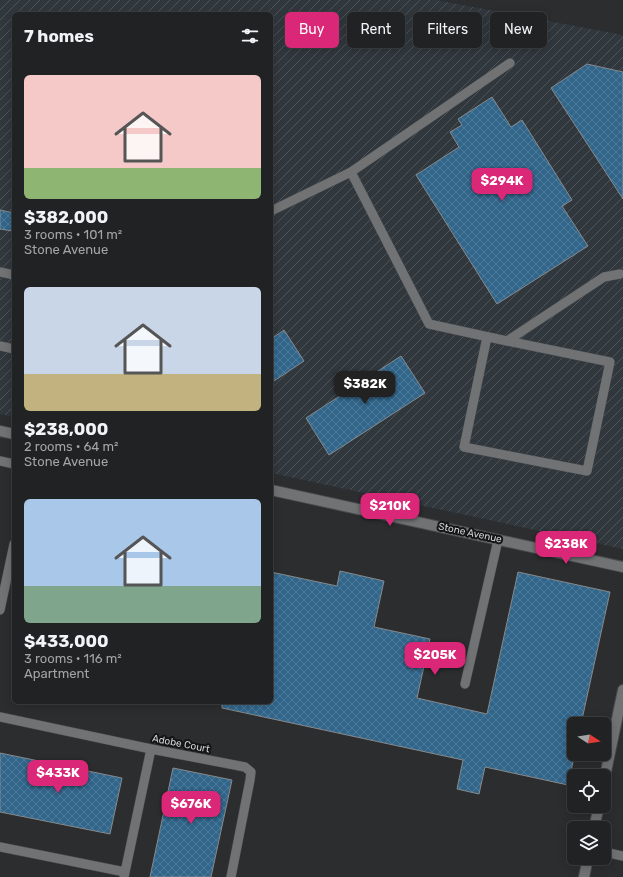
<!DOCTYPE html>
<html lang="en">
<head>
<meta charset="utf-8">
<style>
	body { margin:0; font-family:Rubik,sans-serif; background:#282a2b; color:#f1f3f6; height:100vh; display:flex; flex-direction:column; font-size:15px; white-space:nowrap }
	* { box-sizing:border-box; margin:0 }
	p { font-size:13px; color:#a2a4a6 }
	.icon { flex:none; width:22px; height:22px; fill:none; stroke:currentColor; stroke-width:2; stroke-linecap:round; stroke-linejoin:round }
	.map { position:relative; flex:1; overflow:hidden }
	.sheet { position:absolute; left:12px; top:12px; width:261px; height:692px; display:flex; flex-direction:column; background:#202223; border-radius:6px; box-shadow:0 2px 10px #0003,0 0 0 1px #3d3f41 }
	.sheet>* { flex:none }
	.top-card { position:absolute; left:285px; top:12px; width:278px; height:36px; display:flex; gap:8px }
	.needle { width:26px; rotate:102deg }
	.fabs { position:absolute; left:567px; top:717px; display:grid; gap:8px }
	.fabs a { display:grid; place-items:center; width:44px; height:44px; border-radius:6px; background:#202223; box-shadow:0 2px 10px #0003,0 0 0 1px #3d3f41; font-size:20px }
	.price { position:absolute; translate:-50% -34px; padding:0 9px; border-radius:8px; background:#db2777; color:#fff; font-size:13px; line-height:26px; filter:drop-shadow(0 1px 2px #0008) }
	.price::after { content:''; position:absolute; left:50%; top:24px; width:12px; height:9px; margin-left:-6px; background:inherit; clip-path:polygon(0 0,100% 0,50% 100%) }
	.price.active { background:#222; color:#fff }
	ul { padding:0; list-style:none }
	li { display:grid; align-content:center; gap:8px; height:212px; padding:0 12px }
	li span { display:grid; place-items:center; height:124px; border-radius:6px; color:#555 }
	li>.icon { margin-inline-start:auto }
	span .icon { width:72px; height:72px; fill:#fffc; stroke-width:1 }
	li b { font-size:17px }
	h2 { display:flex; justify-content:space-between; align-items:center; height:48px; padding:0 12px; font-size:17px }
	.pill { padding:0 14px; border-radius:6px; background:#202223; box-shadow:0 2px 10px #0003,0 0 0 1px #3d3f41; font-size:14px; line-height:36px }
	.pill.active { background:#db2777; color:#fff }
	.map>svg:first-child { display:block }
	.industrial { fill:url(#industrial-furrows) }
	.building { fill:url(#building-cross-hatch); stroke:#878a8c }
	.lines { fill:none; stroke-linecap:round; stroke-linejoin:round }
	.service-casing { stroke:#4a4b4d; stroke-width:10 }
	.tertiary-casing { stroke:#4a4b4d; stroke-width:12 }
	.service { stroke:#707274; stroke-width:9 }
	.tertiary { stroke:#707274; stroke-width:10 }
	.labels { text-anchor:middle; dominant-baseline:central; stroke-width:4; stroke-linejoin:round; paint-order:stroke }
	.street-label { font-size:10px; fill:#d5d6d7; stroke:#141516 }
</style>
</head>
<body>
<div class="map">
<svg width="623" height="877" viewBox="0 0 623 877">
	<defs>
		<pattern id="industrial-furrows" width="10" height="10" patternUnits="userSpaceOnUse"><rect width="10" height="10" fill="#30373d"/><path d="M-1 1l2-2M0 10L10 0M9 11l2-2" fill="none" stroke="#4d5358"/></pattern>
		<pattern id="building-cross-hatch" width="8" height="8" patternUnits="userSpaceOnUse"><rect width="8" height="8" fill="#31658a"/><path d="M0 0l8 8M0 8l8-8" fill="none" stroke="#4e7a9a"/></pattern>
	</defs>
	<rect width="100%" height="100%" fill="#2b2d2f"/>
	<path class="industrial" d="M0 0H436L623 35V549L271 473V14H14V417L0 414Z"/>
	<path class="building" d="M587 64 623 72V199L551 88Z
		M492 97 511 127 522 120 572 200 562 206 588 246 497 304 416 175 459 147 450 132 462 125 458 119Z
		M0 210 14 213 12 231 0 229Z
		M284 330 304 361 271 383V339Z
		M401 356 425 393 329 455 306 418Z
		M340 571 384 581 374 627 430 639 417 698 487 714 518 572 610 592 581 724H574V757L568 785 485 767 479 794 457 789 463 760 222 708V702H271V572L337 586Z
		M0 753 122 778 110 834 0 812Z
		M173 768 232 780 211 877H150Z"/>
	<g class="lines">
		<g class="service-casing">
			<path id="service" d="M351 172 510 63
				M271 211 351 172 429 324 507 341 604 277 620 274
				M0 272 14 275
				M487 337 464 447 587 471 610 362 507 341
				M0 346 14 349
				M0 461 14 464
				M0 610 14 544
				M465 684 498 540
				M0 717 151 749 245 767 251 772 250 780 231 877
				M0 847 125 872
				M604 852 623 856
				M124 877 151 749"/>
		</g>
		<g class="tertiary-casing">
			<path id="tertiary" d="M0 431 14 434
				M271 490 623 567
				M604 781 623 690
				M594 828 599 806
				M584 877 588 858"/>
		</g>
		<use href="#service" class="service"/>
		<use href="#tertiary" class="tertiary"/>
	</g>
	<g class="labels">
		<g class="street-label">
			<text transform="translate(470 533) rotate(12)">Stone Avenue</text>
			<text transform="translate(181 744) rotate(11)">Adobe Court</text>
		</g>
	</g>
</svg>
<div class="fabs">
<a><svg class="needle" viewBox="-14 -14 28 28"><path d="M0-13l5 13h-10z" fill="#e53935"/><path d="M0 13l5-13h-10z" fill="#a2a4a6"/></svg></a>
<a><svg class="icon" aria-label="locate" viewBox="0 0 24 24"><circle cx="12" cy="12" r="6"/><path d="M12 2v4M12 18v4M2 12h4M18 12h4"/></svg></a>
<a><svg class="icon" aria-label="layers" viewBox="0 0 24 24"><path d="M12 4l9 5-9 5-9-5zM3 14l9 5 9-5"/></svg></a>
</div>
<b class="price" style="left:502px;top:202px">$294K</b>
<b class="price active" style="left:365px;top:405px">$382K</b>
<b class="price" style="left:390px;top:527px">$210K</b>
<b class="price" style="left:566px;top:565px">$238K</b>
<b class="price" style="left:435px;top:676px">$205K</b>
<b class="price" style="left:58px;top:794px">$433K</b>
<b class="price" style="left:191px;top:825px">$676K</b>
<div class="top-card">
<a class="pill active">Buy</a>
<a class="pill">Rent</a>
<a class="pill">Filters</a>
<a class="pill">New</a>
</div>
<section class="sheet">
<h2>7 homes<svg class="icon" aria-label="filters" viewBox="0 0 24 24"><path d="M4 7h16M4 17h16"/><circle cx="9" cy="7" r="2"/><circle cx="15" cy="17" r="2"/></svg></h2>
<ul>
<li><span style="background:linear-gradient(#f6c9c9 75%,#8fb573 0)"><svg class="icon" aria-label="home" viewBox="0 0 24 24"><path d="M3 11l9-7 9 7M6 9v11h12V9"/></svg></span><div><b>$382,000</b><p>3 rooms · 101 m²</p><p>Stone Avenue</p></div></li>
<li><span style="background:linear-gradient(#c9d6e8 70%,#c2b280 0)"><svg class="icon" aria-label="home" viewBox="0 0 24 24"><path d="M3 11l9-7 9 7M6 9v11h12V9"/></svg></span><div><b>$238,000</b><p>2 rooms · 64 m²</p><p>Stone Avenue</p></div></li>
<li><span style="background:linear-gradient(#a9c7e8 70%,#7fa58c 0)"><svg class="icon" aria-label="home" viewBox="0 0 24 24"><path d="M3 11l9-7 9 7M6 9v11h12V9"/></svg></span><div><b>$433,000</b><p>3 rooms · 116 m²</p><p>Apartment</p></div></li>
</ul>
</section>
</div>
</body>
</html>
